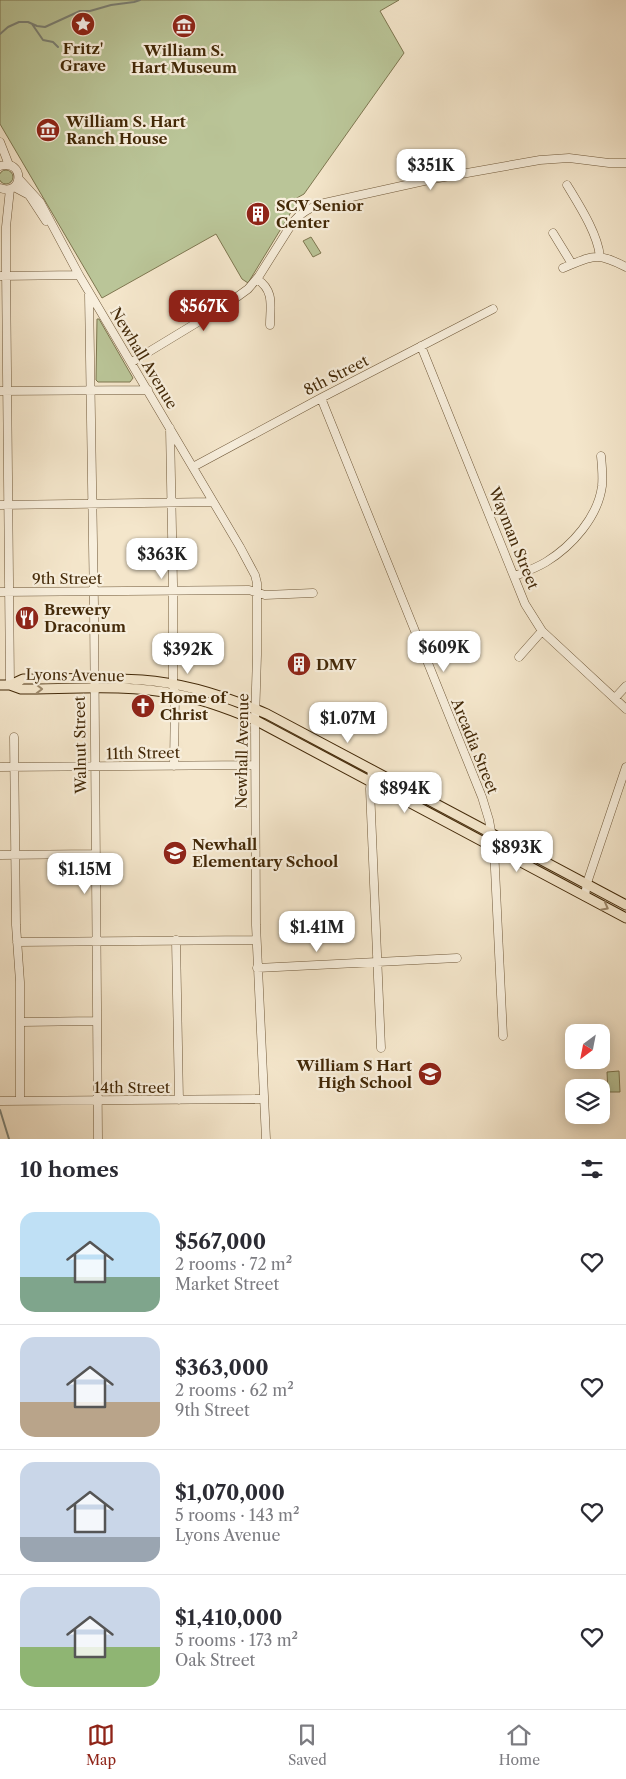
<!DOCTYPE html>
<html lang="en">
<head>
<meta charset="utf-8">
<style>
	body { margin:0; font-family:"Libre Caslon Text",serif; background:#f7f7f7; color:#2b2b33; height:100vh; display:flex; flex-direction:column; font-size:19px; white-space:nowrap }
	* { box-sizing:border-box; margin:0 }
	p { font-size:16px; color:#7c7c81 }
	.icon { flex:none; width:28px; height:28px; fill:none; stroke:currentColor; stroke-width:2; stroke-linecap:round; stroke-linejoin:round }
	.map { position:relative; height:1139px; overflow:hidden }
	.panel { display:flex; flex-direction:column; background:#fff; flex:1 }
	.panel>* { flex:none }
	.needle { width:32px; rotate:212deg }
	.controls { position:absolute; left:565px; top:1024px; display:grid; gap:10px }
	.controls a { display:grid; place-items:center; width:45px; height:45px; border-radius:10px; background:#fff; box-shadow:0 2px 12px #0003; font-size:25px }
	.price { position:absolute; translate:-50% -42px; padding:0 11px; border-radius:10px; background:#fff; color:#222; font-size:16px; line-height:32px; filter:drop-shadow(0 1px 2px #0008) }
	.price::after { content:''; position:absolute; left:50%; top:30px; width:15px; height:11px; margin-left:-8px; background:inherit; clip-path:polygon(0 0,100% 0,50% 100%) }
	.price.selected { background:#8f2418; color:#fff }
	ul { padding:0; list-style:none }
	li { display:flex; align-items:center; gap:15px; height:125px; padding:0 20px }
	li+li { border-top:1px solid #e1e1e2 }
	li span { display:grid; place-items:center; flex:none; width:140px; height:100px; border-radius:15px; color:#555 }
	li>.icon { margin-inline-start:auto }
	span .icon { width:60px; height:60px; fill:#fffc; stroke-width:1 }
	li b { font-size:21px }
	h2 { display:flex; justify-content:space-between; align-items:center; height:60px; padding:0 20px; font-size:21px }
	.tab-bar { display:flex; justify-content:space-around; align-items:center; height:70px; border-top:1px solid #e1e1e2; background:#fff; font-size:14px; color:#7c7c81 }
	.tab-bar a { display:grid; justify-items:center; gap:2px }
	.tab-bar .selected { color:#8f2418 }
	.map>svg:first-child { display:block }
	.green { fill:#bac598; stroke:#7e7750 }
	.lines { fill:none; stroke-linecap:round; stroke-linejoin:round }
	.stream { stroke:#7b8277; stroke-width:2 }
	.minor-casing { stroke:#6f5839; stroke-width:9 }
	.major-casing { stroke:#432908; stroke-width:11 }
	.minor { stroke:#f8efdd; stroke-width:8 }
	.major { stroke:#f4e6cb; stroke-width:9 }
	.oneway { stroke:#9c886a }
	.labels { text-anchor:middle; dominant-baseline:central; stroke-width:4.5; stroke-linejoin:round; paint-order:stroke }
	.poi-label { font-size:15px; font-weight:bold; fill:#432908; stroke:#f8efdd; text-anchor:start }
	.street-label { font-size:15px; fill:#432908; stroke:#f8efdd }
</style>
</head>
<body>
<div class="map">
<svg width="626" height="1139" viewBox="0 0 626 1139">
	<rect width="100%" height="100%" fill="#f4e6cb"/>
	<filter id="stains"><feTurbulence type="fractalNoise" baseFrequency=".004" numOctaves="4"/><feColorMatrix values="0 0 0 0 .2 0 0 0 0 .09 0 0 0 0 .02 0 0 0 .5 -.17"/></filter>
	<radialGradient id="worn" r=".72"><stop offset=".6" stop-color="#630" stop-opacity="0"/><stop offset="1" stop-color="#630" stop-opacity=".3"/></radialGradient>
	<path class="green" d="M0 0H399L380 11 404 53 304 194 293 200 296 204 248 283 242 279 216 234 102 298 0 124Z
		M-1 177a7 7 0 1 1 14 0a7 7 0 1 1-14 0Z
		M311 237 321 253 313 257 303 241Z
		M97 319H99L133 378 130 382H98L96 380Z
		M619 1071 620 1092H608L607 1072Z"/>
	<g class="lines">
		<path class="stream" d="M32 24 43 40 53 42 58 47
			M0 34 8 27 19 22H28L37 26 45 27 80 11H90L111 5 134 2 140 0
			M0 1110 9 1139"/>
		<g class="minor-casing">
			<path id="minor" d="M0 142 9 165
				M0 166C25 158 24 197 0 188
				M19 179 40 202 79 275 240 547 255 575 257 583V655L255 720 256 925 266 1139
				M567 185C579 205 598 234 600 257
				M14 187 29 195 46 221
				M10 189 6 227V267L10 685
				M553 233 572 264
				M563 268C592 256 596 251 626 267
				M0 276 79 275
				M257 279C275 291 270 306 270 325
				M89 294 94 606 98 1139
				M421 346 525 604 542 631 626 709
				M132 362 226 305 248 289 259 276 293 222C300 213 309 209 320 204L433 179 540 160 569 158 609 163H626
				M0 391 148 390
				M321 398 482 797 489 820 494 848 503 1036
				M170 428 173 584V684L175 694 174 766
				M193 467 321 398 493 309
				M0 505 213 502
				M515 576C525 572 536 568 546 562 572 546 598 517 602 486 603 476 602 466 601 456
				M0 592 249 590 265 595 313 593
				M519 657 542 631
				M615 698 626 686
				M14 737 16 925 20 982V1101
				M0 767 255 765
				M372 770 370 789 381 1048
				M0 855 96 854
				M585 896 587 883 626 767
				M176 940 179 1100
				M17 942 256 940
				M257 968 457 958
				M21 1022 97 1021
				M0 1101 264 1099"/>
		</g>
		<g class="major-casing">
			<path id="major" d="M0 685H10L21 689C70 689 128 684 175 694 202 699 229 709 255 720L626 918
				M10 685 23 679C62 679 103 677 142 680 185 683 228 697 267 714L626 905"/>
		</g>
		<use href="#minor" class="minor"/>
		<use href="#major" class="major"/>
	</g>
	<defs><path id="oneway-chevron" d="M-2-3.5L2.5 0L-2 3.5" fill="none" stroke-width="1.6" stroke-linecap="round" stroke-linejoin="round" transform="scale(1.25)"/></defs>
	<g class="oneway">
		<use href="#oneway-chevron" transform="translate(39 689)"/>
		<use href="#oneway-chevron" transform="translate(605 907) rotate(28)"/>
	</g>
	<defs>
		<g id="sight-disc" transform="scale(1.25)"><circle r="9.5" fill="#8f2418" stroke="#f8efdd"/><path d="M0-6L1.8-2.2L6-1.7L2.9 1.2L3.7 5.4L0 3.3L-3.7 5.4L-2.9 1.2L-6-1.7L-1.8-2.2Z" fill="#fff"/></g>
		<g id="museum-disc" transform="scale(1.25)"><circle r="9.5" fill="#8f2418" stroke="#f8efdd"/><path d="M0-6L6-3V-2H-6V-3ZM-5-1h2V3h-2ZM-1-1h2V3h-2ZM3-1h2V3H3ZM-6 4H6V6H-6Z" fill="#fff"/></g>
		<g id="building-disc" transform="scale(1.25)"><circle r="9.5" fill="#8f2418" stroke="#f8efdd"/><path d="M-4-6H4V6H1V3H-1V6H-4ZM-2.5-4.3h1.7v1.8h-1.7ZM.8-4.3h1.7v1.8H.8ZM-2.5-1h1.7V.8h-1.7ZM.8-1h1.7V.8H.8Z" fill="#fff"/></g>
		<g id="restaurant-disc" transform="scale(1.25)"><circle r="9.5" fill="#8f2418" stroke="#f8efdd"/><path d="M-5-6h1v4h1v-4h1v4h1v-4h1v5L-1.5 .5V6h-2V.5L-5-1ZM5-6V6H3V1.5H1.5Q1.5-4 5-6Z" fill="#fff"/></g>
		<g id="church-disc" transform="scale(1.25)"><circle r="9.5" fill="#8f2418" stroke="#f8efdd"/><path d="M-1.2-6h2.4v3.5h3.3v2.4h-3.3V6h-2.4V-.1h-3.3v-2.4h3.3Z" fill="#fff"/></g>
		<g id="school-disc" transform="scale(1.25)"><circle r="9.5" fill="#8f2418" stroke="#f8efdd"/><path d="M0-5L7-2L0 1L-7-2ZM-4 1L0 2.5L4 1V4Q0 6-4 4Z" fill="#fff"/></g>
	</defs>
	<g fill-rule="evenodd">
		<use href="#sight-disc" x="83" y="24"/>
		<use href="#museum-disc" x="184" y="26"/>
		<use href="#museum-disc" x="48" y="130"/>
		<use href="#building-disc" x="258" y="214"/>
		<use href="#restaurant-disc" x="27" y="618"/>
		<use href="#building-disc" x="299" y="664"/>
		<use href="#church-disc" x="143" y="706"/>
		<use href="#school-disc" x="175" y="853"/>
		<use href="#school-disc" x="430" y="1074"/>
	</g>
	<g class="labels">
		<g class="poi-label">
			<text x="83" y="48" text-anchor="middle">Fritz'<tspan x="83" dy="17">Grave</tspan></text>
			<text x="184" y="50" text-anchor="middle">William S.<tspan x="184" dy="17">Hart Museum</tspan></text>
			<text x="66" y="121">William S. Hart<tspan x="66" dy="17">Ranch House</tspan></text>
			<text x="276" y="205">SCV Senior<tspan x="276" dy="17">Center</tspan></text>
			<text x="44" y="609">Brewery<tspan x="44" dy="17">Draconum</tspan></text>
			<text x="316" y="664">DMV</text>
			<text x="160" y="697">Home of<tspan x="160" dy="17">Christ</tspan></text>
			<text x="192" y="844">Newhall<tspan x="192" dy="17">Elementary School</tspan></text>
			<text x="412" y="1065" text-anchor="end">William S Hart<tspan x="412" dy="17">High School</tspan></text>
		</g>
		<g class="street-label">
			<text transform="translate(144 358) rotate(59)">Newhall Avenue</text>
			<text transform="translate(336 375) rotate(-27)">8th Street</text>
			<text transform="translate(514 538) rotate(68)">Wayman Street</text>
			<text x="67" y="578">9th Street</text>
			<text transform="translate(75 675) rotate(1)">Lyons Avenue</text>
			<text transform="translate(80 745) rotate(-91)">Walnut Street</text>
			<text transform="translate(475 746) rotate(68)">Arcadia Street</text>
			<text transform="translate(242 751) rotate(-89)">Newhall Avenue</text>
			<text transform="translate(143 753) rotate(-1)">11th Street</text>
			<text x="132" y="1087">14th Street</text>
		</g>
	</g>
	<rect width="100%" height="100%" filter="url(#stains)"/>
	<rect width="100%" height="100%" fill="url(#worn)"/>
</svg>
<div class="controls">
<a><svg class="needle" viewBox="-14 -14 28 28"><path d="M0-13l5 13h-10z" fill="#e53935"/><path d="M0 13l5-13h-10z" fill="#7c7c81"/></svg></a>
<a><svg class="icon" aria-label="layers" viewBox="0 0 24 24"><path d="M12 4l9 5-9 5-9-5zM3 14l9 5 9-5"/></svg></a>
</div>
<b class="price" style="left:431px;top:191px">$351K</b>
<b class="price selected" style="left:204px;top:332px">$567K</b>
<b class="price" style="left:162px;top:580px">$363K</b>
<b class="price" style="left:444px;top:673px">$609K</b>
<b class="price" style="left:188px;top:675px">$392K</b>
<b class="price" style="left:348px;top:744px">$1.07M</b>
<b class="price" style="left:405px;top:814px">$894K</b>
<b class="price" style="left:517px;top:873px">$893K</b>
<b class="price" style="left:85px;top:895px">$1.15M</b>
<b class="price" style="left:317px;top:953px">$1.41M</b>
</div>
<section class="panel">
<h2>10 homes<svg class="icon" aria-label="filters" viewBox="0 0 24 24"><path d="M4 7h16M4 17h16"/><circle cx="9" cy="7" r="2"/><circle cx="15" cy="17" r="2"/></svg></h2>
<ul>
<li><span style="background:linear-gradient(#bfe0f5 65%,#7fa58c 0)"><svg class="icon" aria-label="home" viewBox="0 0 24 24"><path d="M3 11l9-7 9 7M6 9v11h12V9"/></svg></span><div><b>$567,000</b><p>2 rooms · 72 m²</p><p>Market Street</p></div><svg class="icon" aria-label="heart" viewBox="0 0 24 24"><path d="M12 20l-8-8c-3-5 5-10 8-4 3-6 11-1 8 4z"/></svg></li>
<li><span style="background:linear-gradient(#c9d6e8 65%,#b9a48a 0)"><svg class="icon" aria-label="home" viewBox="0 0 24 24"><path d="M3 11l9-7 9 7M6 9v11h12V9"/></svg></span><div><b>$363,000</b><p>2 rooms · 62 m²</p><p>9th Street</p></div><svg class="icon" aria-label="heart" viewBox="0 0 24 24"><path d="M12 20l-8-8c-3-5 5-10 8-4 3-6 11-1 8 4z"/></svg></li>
<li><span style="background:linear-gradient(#c9d6e8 75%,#9aa5b1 0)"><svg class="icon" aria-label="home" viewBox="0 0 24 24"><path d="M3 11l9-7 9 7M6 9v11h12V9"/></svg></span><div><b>$1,070,000</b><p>5 rooms · 143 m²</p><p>Lyons Avenue</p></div><svg class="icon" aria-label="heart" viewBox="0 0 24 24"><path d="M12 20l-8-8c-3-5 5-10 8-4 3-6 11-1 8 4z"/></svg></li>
<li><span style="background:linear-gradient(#c9d6e8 60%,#8fb573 0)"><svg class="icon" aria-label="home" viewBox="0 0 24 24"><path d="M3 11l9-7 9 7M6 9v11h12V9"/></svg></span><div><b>$1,410,000</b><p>5 rooms · 173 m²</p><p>Oak Street</p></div><svg class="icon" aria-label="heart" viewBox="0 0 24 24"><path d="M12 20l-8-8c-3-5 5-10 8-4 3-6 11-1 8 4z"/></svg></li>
</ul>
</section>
<nav class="tab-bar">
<a class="selected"><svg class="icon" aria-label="map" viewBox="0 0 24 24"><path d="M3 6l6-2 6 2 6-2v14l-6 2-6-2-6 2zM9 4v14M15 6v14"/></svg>Map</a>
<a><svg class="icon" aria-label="saved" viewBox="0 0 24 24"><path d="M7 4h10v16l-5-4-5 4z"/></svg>Saved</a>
<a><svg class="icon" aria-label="home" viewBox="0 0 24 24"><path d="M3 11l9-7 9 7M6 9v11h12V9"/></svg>Home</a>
</nav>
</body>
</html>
